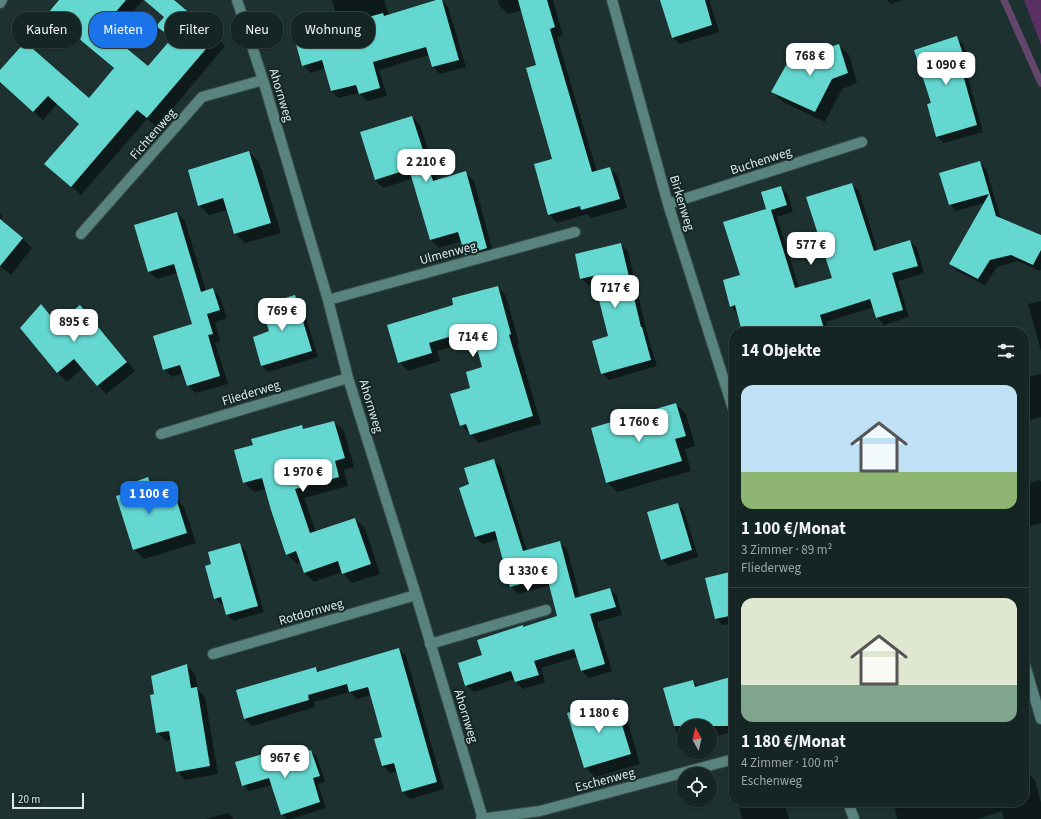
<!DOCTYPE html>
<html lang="de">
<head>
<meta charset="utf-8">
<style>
	body { margin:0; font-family:"Source Sans 3",sans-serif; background:#223131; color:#f1f3f6; height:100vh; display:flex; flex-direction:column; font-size:15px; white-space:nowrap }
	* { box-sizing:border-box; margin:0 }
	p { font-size:13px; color:#9da5a6 }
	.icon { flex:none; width:22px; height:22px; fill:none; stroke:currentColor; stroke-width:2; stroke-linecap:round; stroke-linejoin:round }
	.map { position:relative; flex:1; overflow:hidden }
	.side { position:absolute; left:729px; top:327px; width:300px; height:480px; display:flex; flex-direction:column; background:#152524; border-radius:16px; box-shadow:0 1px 3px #0004,0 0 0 1px #344241 }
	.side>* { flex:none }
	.top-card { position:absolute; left:12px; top:12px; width:380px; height:36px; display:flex; gap:8px }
	.needle { width:26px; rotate:352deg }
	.fabs { position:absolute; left:677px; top:719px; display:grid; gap:8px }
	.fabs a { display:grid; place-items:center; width:40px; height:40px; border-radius:50%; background:#152524; box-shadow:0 1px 3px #0004,0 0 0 1px #344241; font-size:20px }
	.scale { position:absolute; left:12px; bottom:10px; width:72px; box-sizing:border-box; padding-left:4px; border:2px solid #dce9e8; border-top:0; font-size:11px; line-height:14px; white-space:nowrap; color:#dce9e8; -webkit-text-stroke:3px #132726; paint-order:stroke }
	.price { position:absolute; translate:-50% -34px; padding:0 9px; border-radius:8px; background:#fff; color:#222; font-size:13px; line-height:26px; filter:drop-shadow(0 1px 2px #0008) }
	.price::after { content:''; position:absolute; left:50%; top:24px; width:12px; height:9px; margin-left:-6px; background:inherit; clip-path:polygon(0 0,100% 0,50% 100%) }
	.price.current { background:#1a73e8; color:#fff }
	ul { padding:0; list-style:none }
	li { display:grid; align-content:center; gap:8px; height:212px; padding:0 12px }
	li+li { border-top:1px solid #344241 }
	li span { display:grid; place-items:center; height:124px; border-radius:12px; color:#555 }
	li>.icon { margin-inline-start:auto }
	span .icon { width:72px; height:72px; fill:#fffc; stroke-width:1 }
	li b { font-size:17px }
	h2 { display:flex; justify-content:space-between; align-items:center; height:48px; padding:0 12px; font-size:17px }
	.tag { padding:0 14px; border-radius:16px; background:#152524; box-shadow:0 1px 3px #0004,0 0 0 1px #344241; font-size:14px; line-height:36px }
	.tag.current { background:#1a73e8; color:#fff }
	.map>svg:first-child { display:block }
	.green { fill:#5b3064 }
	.shadow { fill:#0007 }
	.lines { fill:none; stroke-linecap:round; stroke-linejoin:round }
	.stream { stroke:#64466d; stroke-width:7 }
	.building { fill:#63d7d0 }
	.minor-casing { stroke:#3b4e4d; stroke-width:12 }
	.minor { stroke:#58837f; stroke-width:10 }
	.labels { text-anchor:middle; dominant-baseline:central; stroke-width:4; stroke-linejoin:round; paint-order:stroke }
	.street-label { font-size:13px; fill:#dce9e8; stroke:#132726 }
</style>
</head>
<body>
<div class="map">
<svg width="1041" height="819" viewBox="0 0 1041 819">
	<rect width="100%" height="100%" fill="#1c3130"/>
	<path class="green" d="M1024 0H1041V45Z"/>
	<path class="shadow" d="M61 0H143L112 37 148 68 172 39 158 26 176 3 225 46 157 127 147 119 81 195 55 173 80 124 57 104 43 120 0 82V72L89 99 114 69 59 22Z
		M332 0H384L389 15 441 0 448 7 466 67 440 74 433 67 429 55 379 70 387 96 367 101 359 93 339 98 331 91 325 68 311 73 303 65 340 26Z
		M498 0H553L563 36 557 37 597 172 610 168 618 176 627 208 591 218 587 214 557 223 549 214 554 160 537 66 522 10 508 14 499 5Z
		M661 0H709L719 32 679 44 673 37Z
		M887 0H903L891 4Z
		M957 38 963 44 974 76 968 78 983 132 944 143 937 136 933 104Z
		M839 45 849 55 857 83 842 89 825 122 783 102 773 92Z
		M412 117 420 125 438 181 466 173 474 181 494 256 474 262 466 254 462 241 439 248 431 240 412 179 383 188 375 180Z
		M249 152 259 162 281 233 245 243 235 233 228 210 209 215 199 205Z
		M980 162 986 169 1001 219 1041 236V269L1040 271 1018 261 997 267 985 285 957 271 950 264 984 203 956 211 950 204Z
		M852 184 859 191 878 251 910 241 917 248 924 273 898 281 909 317 884 325 877 317 874 307 826 322 829 332H743L738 314 731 306 741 276 767 210 780 187 788 194 793 212 777 217 799 288 833 278Z
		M0 213 3 216 0 220Z
		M177 213 185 221 206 291 213 289 220 297 227 318 215 322 220 341 215 343 228 384 196 393 188 386 184 373 172 377 164 369 193 325 177 273 157 279 149 272Z
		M0 220 22 238 32 248 11 275 0 266Z
		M621 244 628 251 647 333 657 366 609 380 602 373 609 337 596 283 588 285 581 278Z
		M498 287 506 296 519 343H517L541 424 479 443 461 425 471 389 483 368 476 340 437 351 440 361 408 371 399 362 455 305Z
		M295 296 301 302 318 357 268 372 262 366 254 337 270 332Z
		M1041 301V351L1028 304Z
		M41 306 58 324 80 306 89 315 135 371 106 394 83 368 67 382 58 373 22 328Z
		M1041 374V417L1024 422V378Z
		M676 404 686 414 695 446 685 449 691 471 617 492 607 482Z
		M334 422 344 431 354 467 344 470 348 486 304 498 316 532 355 519 365 528 380 574 352 583 342 572 314 582 304 572 301 562 297 564 287 554 266 489 254 492 244 482 254 446 301 426 305 430Z
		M494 460 501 467 527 551 560 542 567 549 580 598 610 589 617 596 622 615 597 622 612 671 589 678 582 671 577 657 541 668 545 682 523 689 516 682 515 679 474 692 466 685 483 655 523 626 524 628 558 617 550 585 518 594 511 586 499 539 483 544 475 537 470 485Z
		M148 479 158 489 162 501 174 497 184 507 196 543 144 559 134 549 130 492Z
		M1040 480 1041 482V523L1024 528V485Z
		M678 504 684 511 698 557 669 566 662 559Z
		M239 544 246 551 264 612 234 621 227 615 224 605H222L215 598 212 564Z
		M734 572V623L723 625 716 619Z
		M399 649 406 656 444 789 410 799 403 792 397 771 390 773 383 766 376 740 383 738 371 695 357 699 350 692 314 702 315 707 252 726 245 719 237 691 315 668 319 672Z
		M186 665 195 674 198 690 205 697 218 774 185 780 177 771 171 740 166 741 157 732 155 695Z
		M734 677V731L710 738V726H684V744L678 738 664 689 693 681 699 687Z
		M614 700 624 710 640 764 595 777 585 767Z
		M311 751 317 757 325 782 318 784 326 808 291 819H287L282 814 272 785 249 791 243 785 263 755 269 761 270 764Z
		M1029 774 1035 780 1041 803V819H1004L1002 811 978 819H897L894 802H1024V775Z
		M738 802H784L789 819H742Z
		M228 813 234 819H206Z"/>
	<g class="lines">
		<path class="stream" d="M1004 0 1041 83"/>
	</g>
	<path class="building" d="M59 0H126L102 28 148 66 172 38 156 26 164 17 144 0H174L217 36 147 118 137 110 71 187 44 164 79 124 48 96 33 112 0 82V70L25 42 89 98 114 68 48 13Z
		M436 0H442L459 60 432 67 426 47 373 62 380 88 359 94 356 85 331 91 322 60 302 66 294 37 383 13 384 16Z
		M518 0H547L555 27 550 29 592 172 610 167 620 199 581 210 580 206 548 215 534 164 552 159 526 68 536 65Z
		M660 0H705L712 25 672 38Z
		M957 36 968 69 962 71 977 125 936 137 927 104 931 103 914 50Z
		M839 44 848 73 832 79 815 112 771 92 793 53 804 56Z
		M412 116 433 181 466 171 487 248 465 255 458 232 430 240 409 169 375 180 360 132Z
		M249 151 271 223 234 234 223 198 198 206 188 170Z
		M980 161 996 216 1041 235V250L1033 265 1011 255 990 260 978 279 949 264 989 194 949 205 939 173Z
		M852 183 874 251 910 240 918 266 892 273 903 310 876 318 870 299 820 315 825 332H742L735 305 730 307 723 280 740 275 723 222 766 209 761 192 781 186 787 205 771 210 795 288 832 278 806 197Z
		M177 212 201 292 213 288 220 310 207 314 213 334 208 335 220 376 187 386 180 365 163 370 153 336 192 324 174 264 148 272 134 225Z
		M0 219 23 238 0 266Z
		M621 243 641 327H642L651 360 601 374 592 341 608 336 593 276 580 279 575 254Z
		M498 286 511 334 509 335 533 416 470 435 466 424 460 426 450 394 470 388 466 372 482 367 472 330 429 343 432 353 398 363 387 325 453 305 452 298Z
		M295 295 312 351 261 366 253 337 269 331 261 305Z
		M41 304 57 324 80 305 127 362 97 386 74 359 57 373 20 328Z
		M676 403 686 436 675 439 682 461 606 483 591 428Z
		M334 421 345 458 335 461 339 477 295 489 310 533 355 518 371 564 342 574 338 561 304 573 296 551 286 555 271 510 262 478 243 483 234 450 253 445 251 439 302 425 303 429Z
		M494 459 523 551 560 541 575 598 610 588 616 607 590 614 605 664 581 671 574 649 534 661 539 675 515 682 511 671 465 686 458 663 482 655 477 640 523 625V627L557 616 547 577 510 587 495 531 475 537 459 488 469 484 464 468Z
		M148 477 156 501 175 495 187 533 133 550 116 496 129 492 126 485Z
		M678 503 692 550 661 560 647 512Z
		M240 543 258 606 226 615 221 597 214 599 205 566 211 564 208 552Z
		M734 571V615L715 619 705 578Z
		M399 648 437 782 402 792 394 763 382 766 374 739 382 737 368 687 349 692 347 684 308 695 309 700 244 719 236 690 316 667 317 672Z
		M187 664 191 688 197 687 210 766 176 772 169 731 156 733 150 695 154 694 151 676Z
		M734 676V726H674L663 688 693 680 695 687Z
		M614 699 631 754 584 768 567 713Z
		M311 750 320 776 313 778 320 802 281 815 269 778 242 786 235 762 263 754 266 764Z"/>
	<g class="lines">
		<g class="minor-casing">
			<path id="minor" d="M237 0 263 80 328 300 348 378 416 595 483 819
				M612 0 668 204 734 412
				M0 3 2 0
				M668 204 862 142
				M81 234 202 97 263 80
				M328 300 575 232
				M161 434 348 378
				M430 644 546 610
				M213 654 416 595
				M1024 662 1041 719
				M848 802 854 819
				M481 819 540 811 734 759"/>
		</g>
		<use href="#minor" class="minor"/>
	</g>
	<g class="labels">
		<g class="street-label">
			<text transform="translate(281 95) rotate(73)">Ahornweg</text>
			<text transform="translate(153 134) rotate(-49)">Fichtenweg</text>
			<text transform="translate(761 161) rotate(-18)">Buchenweg</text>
			<text transform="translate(682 203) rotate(73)">Birkenweg</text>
			<text transform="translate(448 253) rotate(-15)">Ulmenweg</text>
			<text transform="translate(251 393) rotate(-17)">Fliederweg</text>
			<text transform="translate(371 406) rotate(73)">Ahornweg</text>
			<text transform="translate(311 612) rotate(-16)">Rotdornweg</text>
			<text transform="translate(466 716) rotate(73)">Ahornweg</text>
			<text transform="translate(605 780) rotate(-15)">Eschenweg</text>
		</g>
	</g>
</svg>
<div class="fabs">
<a><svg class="needle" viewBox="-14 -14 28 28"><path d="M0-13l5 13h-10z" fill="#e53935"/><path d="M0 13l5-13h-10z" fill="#9da5a6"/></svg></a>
<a><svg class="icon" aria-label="locate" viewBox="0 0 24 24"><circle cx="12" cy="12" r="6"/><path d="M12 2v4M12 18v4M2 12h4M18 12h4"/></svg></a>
</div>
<div class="scale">20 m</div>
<b class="price" style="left:810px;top:77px">768 €</b>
<b class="price" style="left:946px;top:86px">1 090 €</b>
<b class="price" style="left:426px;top:183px">2 210 €</b>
<b class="price" style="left:811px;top:266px">577 €</b>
<b class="price" style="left:615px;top:309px">717 €</b>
<b class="price" style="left:282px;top:332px">769 €</b>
<b class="price" style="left:74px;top:343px">895 €</b>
<b class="price" style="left:473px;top:358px">714 €</b>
<b class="price" style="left:639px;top:443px">1 760 €</b>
<b class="price" style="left:303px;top:493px">1 970 €</b>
<b class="price current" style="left:149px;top:515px">1 100 €</b>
<b class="price" style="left:528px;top:592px">1 330 €</b>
<b class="price" style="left:599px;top:734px">1 180 €</b>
<b class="price" style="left:285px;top:779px">967 €</b>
<div class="top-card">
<a class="tag">Kaufen</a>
<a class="tag current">Mieten</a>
<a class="tag">Filter</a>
<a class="tag">Neu</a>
<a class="tag">Wohnung</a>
</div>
<section class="side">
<h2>14 Objekte<svg class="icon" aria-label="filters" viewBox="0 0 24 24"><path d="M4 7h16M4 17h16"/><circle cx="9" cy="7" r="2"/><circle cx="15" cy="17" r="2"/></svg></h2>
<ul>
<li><span style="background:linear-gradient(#bfe0f5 70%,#8fb573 0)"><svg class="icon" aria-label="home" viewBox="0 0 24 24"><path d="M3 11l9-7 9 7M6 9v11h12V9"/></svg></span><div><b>1 100 €/Monat</b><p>3 Zimmer · 89 m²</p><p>Fliederweg</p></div></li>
<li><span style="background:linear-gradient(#dfe7d0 70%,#7fa58c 0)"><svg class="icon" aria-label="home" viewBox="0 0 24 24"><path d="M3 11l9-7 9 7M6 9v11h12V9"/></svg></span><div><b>1 180 €/Monat</b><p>4 Zimmer · 100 m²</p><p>Eschenweg</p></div></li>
</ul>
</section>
</div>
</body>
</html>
